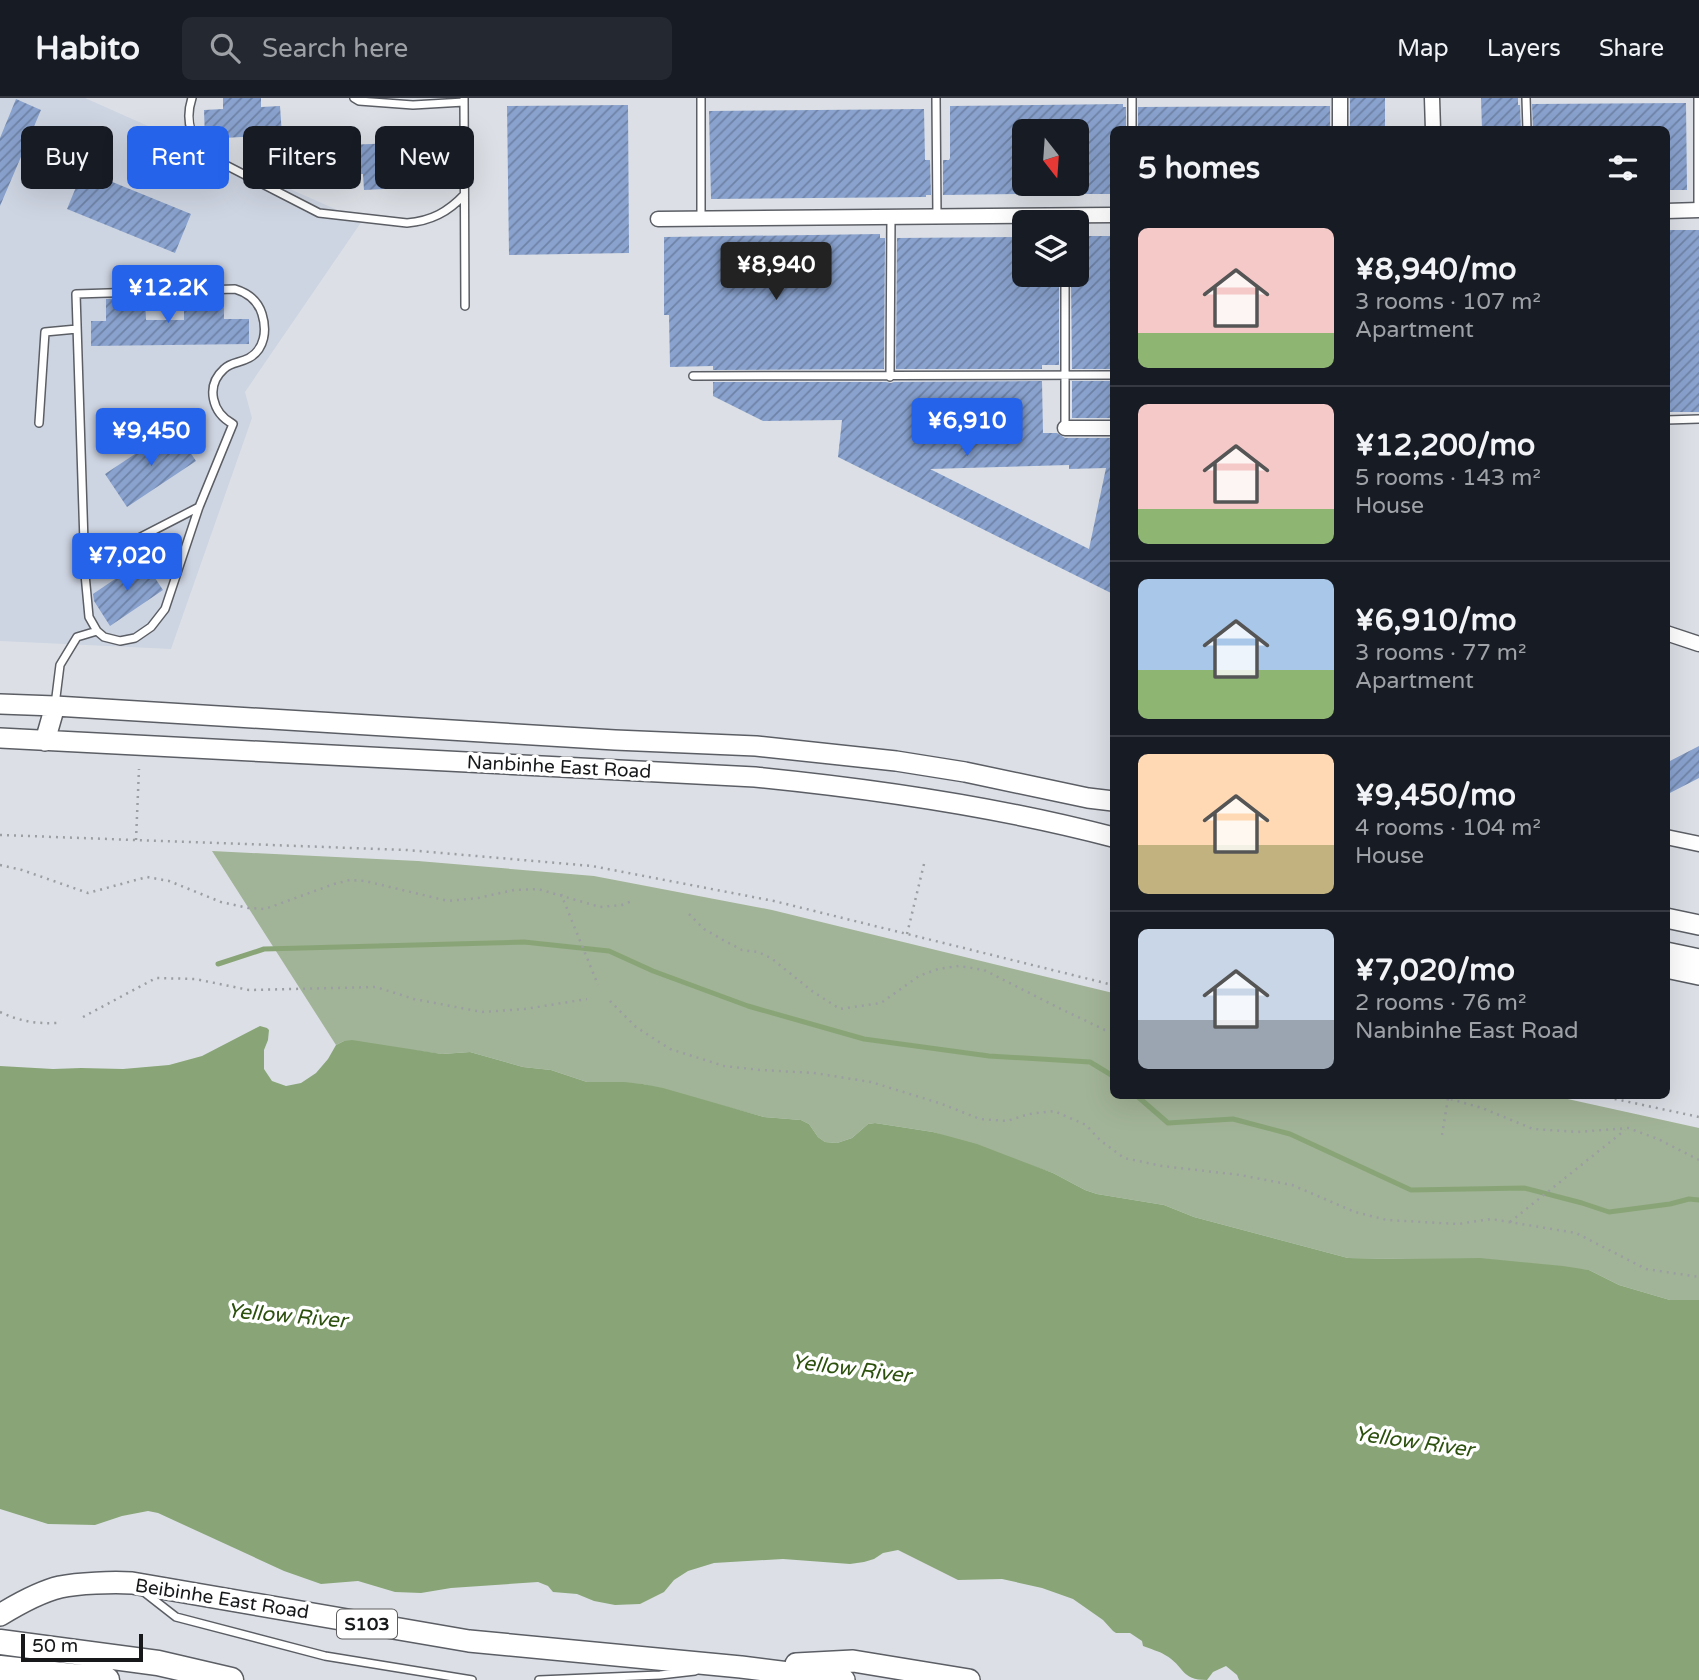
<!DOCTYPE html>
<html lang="en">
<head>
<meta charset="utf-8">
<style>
	body { margin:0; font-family:"Varela Round",sans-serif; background:#242831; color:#f1f3f6; height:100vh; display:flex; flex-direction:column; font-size:26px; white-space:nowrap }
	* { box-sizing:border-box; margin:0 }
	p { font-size:23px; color:#9ea1a6 }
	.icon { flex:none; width:38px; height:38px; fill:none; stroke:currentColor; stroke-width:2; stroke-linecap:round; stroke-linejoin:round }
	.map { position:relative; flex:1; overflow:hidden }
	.side { position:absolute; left:1110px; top:28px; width:560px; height:973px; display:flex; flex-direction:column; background:#171b24; border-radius:10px; box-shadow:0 7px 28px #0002 }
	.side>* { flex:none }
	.hud { position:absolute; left:21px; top:28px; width:665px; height:63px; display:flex; gap:14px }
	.needle { width:46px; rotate:163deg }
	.controls { position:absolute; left:1012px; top:21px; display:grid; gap:14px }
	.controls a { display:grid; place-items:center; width:77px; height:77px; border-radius:10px; background:#171b24; box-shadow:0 7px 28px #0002; font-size:35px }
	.scale { position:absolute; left:21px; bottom:18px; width:122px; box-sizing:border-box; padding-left:7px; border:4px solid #17181a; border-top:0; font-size:19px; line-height:24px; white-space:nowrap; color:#17181a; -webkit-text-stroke:5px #fff; paint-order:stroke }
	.price { position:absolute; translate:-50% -60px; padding:0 16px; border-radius:7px; background:#2563eb; color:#fff; font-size:23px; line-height:46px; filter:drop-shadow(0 2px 4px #0008) }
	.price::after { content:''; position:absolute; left:50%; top:42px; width:21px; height:16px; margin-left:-10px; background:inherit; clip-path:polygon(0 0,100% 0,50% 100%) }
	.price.on { background:#222; color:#fff }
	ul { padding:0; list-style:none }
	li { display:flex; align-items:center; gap:21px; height:175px; padding:0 28px }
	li+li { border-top:2px solid #363941 }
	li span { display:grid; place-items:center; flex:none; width:196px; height:140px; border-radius:10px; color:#555 }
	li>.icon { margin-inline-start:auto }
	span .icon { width:84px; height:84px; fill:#fffc; stroke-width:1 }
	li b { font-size:30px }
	h2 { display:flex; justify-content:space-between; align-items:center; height:84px; padding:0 28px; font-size:30px }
	.pill { padding:0 24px; border-radius:10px; background:#171b24; box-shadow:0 7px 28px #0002; font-size:24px; line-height:63px }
	.pill.on { background:#2563eb; color:#fff }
	header { display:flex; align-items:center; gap:42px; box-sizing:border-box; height:98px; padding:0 35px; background:#171b24; border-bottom:2px solid #363941 }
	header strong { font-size:33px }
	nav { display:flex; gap:38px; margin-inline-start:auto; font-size:24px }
	.search { width:490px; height:63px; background:#242831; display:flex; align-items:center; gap:18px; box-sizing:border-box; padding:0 24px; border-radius:10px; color:#9ea1a6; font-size:26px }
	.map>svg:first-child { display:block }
	.built { fill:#ced5e2 }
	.green { fill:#a2b497 }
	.water { fill:#89a578 }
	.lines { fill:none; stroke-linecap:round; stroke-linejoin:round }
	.stream { stroke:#89a578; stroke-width:5 }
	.building { fill:url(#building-hatch); fill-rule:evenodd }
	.lane-casing { stroke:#5b5e64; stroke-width:10 }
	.street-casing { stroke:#5b5e64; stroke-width:17 }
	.secondary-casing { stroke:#5b5e64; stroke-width:22 }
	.primary-casing { stroke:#5b5e64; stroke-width:24 }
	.highway-casing { stroke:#5b5e64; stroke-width:27 }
	.path { stroke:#9b9ea2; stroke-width:2.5; stroke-dasharray:2 5; stroke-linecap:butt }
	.lane { stroke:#fff; stroke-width:7 }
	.street { stroke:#fff; stroke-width:14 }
	.secondary { stroke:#fff; stroke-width:19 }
	.primary { stroke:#fff; stroke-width:21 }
	.highway { stroke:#fff; stroke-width:24 }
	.labels { text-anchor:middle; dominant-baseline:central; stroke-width:7; stroke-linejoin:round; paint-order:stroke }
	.shield { fill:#fff; stroke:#5d5d5f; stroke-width:2 }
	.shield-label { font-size:18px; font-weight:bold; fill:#17181a }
	.street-label { font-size:19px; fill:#17181a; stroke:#fff }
	.water-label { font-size:21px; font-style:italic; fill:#2c500d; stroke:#fff }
</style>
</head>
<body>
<header>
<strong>Habito</strong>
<div class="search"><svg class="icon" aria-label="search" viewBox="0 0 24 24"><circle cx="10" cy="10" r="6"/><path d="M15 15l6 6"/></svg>Search here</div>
<nav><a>Map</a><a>Layers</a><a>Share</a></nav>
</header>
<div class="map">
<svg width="1699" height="1582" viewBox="0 0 1699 1582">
	<defs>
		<pattern id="building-hatch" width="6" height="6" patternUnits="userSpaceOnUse" patternTransform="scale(1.75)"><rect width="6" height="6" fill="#89a2ce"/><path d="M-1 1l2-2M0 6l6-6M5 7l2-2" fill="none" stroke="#6f83a6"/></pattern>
	</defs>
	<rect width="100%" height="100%" fill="#dce0e6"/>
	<path class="built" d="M0 0H85L362 123 245 294 252 320 171 551 0 543Z"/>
	<path class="green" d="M212 753 418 763 594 778 772 812 1113 895V998H1554L1699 1030V1202H1670L1619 1187 1589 1172 1405 1161 1348 1160 1194 1119 1164 1107 1097 1096 1085 1092 1053 1075 933 1034 875 1025 868 1026 852 1040 837 1045 825 1044 818 1039 809 1026 801 1022 764 1019 643 986 587 984 551 972 523 969 470 954 442 956 344 943 336 947Z"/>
	<path class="water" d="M260 928 267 930 269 932 268 942 264 952V971L272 983 286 988 301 985 316 975 328 961 336 947 344 943 352 942 442 956 470 954 523 969 551 972 587 984H624L643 986 663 990 764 1019 801 1022 809 1026 818 1039 825 1044 837 1045 852 1040 868 1026 875 1025 933 1034 977 1046 1053 1075 1085 1092 1097 1096 1164 1107 1194 1119 1348 1160 1405 1161 1480 1160 1563 1168 1589 1172 1619 1187 1670 1202H1699V1582H1239L1237 1577 1226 1568 1213 1574 1207 1582C1180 1582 1185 1568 1165 1557 1159 1553 1150 1551 1143 1548L1142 1543 1130 1535H1116L1113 1533 1103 1522 1073 1501 1042 1490 1002 1481 958 1482 898 1452 883 1455 874 1461 864 1464 850 1466 783 1461 714 1465 688 1473 674 1482 664 1494 640 1506 615 1507 594 1503 577 1496 553 1494 548 1488 538 1484 451 1490 421 1495 395 1494 358 1483 321 1486 284 1473 158 1415 148 1413 122 1418 95 1427 48 1426 0 1411V968L53 971 81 970 123 971 169 967 202 958Z"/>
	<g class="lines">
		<path class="stream" d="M218 866 264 851 524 844 609 853 653 873 748 908 864 941 989 958 1090 964 1113 978
			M1137 998 1168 1025 1233 1021 1290 1036 1411 1092 1524 1090 1582 1105 1609 1114 1670 1106 1689 1101 1699 1102"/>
	</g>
	<path class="building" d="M223 0H261V9L280 8 282 37 205 41 204 12 223 11Z
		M1350 0H1385V32H1350Z
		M1481 0H1518V7H1520L1521 32H1482Z
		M16 1 41 12 0 108V40Z
		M1686 5 1687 92H1666V32H1533L1532 6Z
		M1123 6V9H1126V32H1113V96H1076V33H1024V96L943 97V62H949L950 60V8Z
		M628 7 629 155 509 157 507 8Z
		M1330 8V32H1138V9Z
		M924 11 925 62H930L931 97H926V99L711 101 709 13Z
		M346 28 347 47 419 44 420 60 439 59 440 88 364 92 363 76 292 79 289 31Z
		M83 72 191 116 175 155 67 111Z
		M1666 132H1699V314H1666Z
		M880 136V140H885L884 271 713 272V268L670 269 669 217H664V139Z
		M1076 138H1113V271H1072L1071 179H1076Z
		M1024 139V179H1059V267H1042V271H896L897 140Z
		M145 200 146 222H184V200H224V221H249V246L91 248V223H106V201Z
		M1042 283 1043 335H1057L1065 340H1113V496L838 359 842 322 763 323 713 298V284H886L891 285 894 284ZM1069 367V371L1106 370 1089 451 930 371Z
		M1072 283H1113V320H1072Z
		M174 330 196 363 127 409 105 376Z
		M143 462 163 492 110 528 94 503 93 496Z
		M1699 648V680L1666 697V665Z"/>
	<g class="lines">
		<g class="lane-casing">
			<path id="lane" d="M192 0C184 24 192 45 212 60L319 115 407 125C431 123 448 114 464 97
				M354 0 359 3 413 7 464 4
				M464 0 465 208
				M701 0V121
				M936 0 937 118
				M1132 0V32
				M1526 0 1527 32
				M1698 0V112
				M1065 177V330
				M693 278 1113 277
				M890 279 891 119
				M1666 322 1699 321
				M39 325 45 234 77 231
				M85 476 76 196 235 191C248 195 258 203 262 216 267 232 265 251 249 260 240 265 231 264 224 271 205 288 212 315 233 326L199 409 165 511 151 529 135 540 120 543 104 539 97 533 89 519 85 476 102 459 199 409
				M55 607 60 567 77 539 97 533
				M144 1494 176 1519 325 1558 472 1582
				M539 1582 660 1577 695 1573"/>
		</g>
		<g class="street-casing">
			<path id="street" d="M1340 0V32
				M1432 0 1433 32
				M1666 113 1699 112
				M658 121 1113 117
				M1065 330H1113
				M1666 535 1699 546
				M1666 739 1699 746"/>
		</g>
		<g class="secondary-casing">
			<path id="secondary" d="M0 606 55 608 615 642 756 648 896 663 965 674 1088 700 1113 703
				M0 640 755 679C876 691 995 708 1113 739
				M45 643 55 608
				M1666 820 1699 827
				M1666 854 1699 861
				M1666 870 1699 877"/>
		</g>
		<g class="primary-casing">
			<path id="primary" d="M0 1517C18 1506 39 1494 60 1489 79 1485 112 1484 132 1485L469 1543 741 1569 844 1582
				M796 1566 853 1563 969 1582"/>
		</g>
		<g class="highway-casing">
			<path id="highway" d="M0 1544 158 1565 231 1582
				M0 1570 107 1582"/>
		</g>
		<path class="path" d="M0 737 407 752 592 768 774 803 1113 887
			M136 742 139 671
			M0 767 22 772 88 795 147 779 169 783 221 804 248 810 265 811 334 786 350 782 365 783 448 803 478 800 514 792 538 791 600 809 622 807 632 803
			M561 796 598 887
			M689 816 704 831 725 843 742 852 758 854 771 860 812 893 840 911 881 905 919 878 938 871 959 868 984 872 1059 910 1105 932 1113 933
			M907 836 924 766
			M610 903 636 929 670 951 724 968 761 972 814 975 871 984 942 1006 980 1021 1007 1023 1029 1016 1054 1013 1086 1027 1100 1042 1124 1060 1162 1068 1240 1077 1292 1087 1355 1114 1387 1122 1458 1126 1491 1121 1576 1135 1646 1171 1699 1179
			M0 914C19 923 36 926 57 925
			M83 919 156 880 195 881 249 892 376 889 414 901 482 914 525 911 587 901
			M1409 998 1443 999 1482 1010 1533 1031 1578 1034 1628 1030 1658 1041 1699 1062
			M1601 998 1699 1019
			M1442 1037 1448 1000
			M1510 1124 1625 1032"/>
		<use href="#lane" class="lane"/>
		<use href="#street" class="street"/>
		<use href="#secondary" class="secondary"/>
		<use href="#primary" class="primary"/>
		<use href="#highway" class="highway"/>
	</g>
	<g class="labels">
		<rect class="shield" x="337" y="1511.5" width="60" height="29" rx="5"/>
		<g class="shield-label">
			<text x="367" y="1526">S103</text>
		</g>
		<g class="street-label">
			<text transform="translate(559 669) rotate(3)">Nanbinhe East Road</text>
			<text transform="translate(222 1501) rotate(9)">Beibinhe East Road</text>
		</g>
		<g class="water-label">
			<text transform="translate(287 1218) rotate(5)">Yellow River</text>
			<text transform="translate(851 1271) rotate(7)">Yellow River</text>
			<text transform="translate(1414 1344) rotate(8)">Yellow River</text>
		</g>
	</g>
</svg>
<div class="controls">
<a><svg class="needle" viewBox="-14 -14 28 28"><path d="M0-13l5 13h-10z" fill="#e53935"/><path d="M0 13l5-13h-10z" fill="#9ea1a6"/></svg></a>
<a><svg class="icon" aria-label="layers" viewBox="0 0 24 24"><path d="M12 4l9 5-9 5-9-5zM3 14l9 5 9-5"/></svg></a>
</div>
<div class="scale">50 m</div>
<b class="price on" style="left:776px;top:204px">¥8,940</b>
<b class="price" style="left:168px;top:227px">¥12.2K</b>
<b class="price" style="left:967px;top:360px">¥6,910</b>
<b class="price" style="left:151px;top:370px">¥9,450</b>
<b class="price" style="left:127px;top:495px">¥7,020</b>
<div class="hud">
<a class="pill">Buy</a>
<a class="pill on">Rent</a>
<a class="pill">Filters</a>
<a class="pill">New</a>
</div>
<section class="side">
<h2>5 homes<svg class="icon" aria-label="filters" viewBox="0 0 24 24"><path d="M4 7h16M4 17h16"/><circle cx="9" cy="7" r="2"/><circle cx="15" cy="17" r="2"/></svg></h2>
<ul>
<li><span style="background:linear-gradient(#f6c9c9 75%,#8fb573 0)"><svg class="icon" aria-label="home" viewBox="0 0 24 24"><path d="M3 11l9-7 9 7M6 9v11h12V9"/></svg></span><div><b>¥8,940/mo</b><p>3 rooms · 107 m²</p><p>Apartment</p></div></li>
<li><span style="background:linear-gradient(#f6c9c9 75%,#8fb573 0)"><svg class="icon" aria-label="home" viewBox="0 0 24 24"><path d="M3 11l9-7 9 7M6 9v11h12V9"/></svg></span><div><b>¥12,200/mo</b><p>5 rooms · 143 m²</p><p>House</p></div></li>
<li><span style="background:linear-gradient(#a9c7e8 65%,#8fb573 0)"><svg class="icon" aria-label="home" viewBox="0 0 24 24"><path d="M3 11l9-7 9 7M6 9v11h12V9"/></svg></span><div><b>¥6,910/mo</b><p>3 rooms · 77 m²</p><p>Apartment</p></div></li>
<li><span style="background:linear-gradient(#ffd9b3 65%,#c2b280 0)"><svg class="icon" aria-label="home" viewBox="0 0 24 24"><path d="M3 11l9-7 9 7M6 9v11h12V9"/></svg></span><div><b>¥9,450/mo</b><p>4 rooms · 104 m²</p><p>House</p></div></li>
<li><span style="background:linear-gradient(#c9d6e8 65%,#9aa5b1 0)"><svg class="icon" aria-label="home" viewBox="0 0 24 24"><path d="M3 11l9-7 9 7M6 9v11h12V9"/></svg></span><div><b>¥7,020/mo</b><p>2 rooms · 76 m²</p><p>Nanbinhe East Road</p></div></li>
</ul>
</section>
</div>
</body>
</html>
